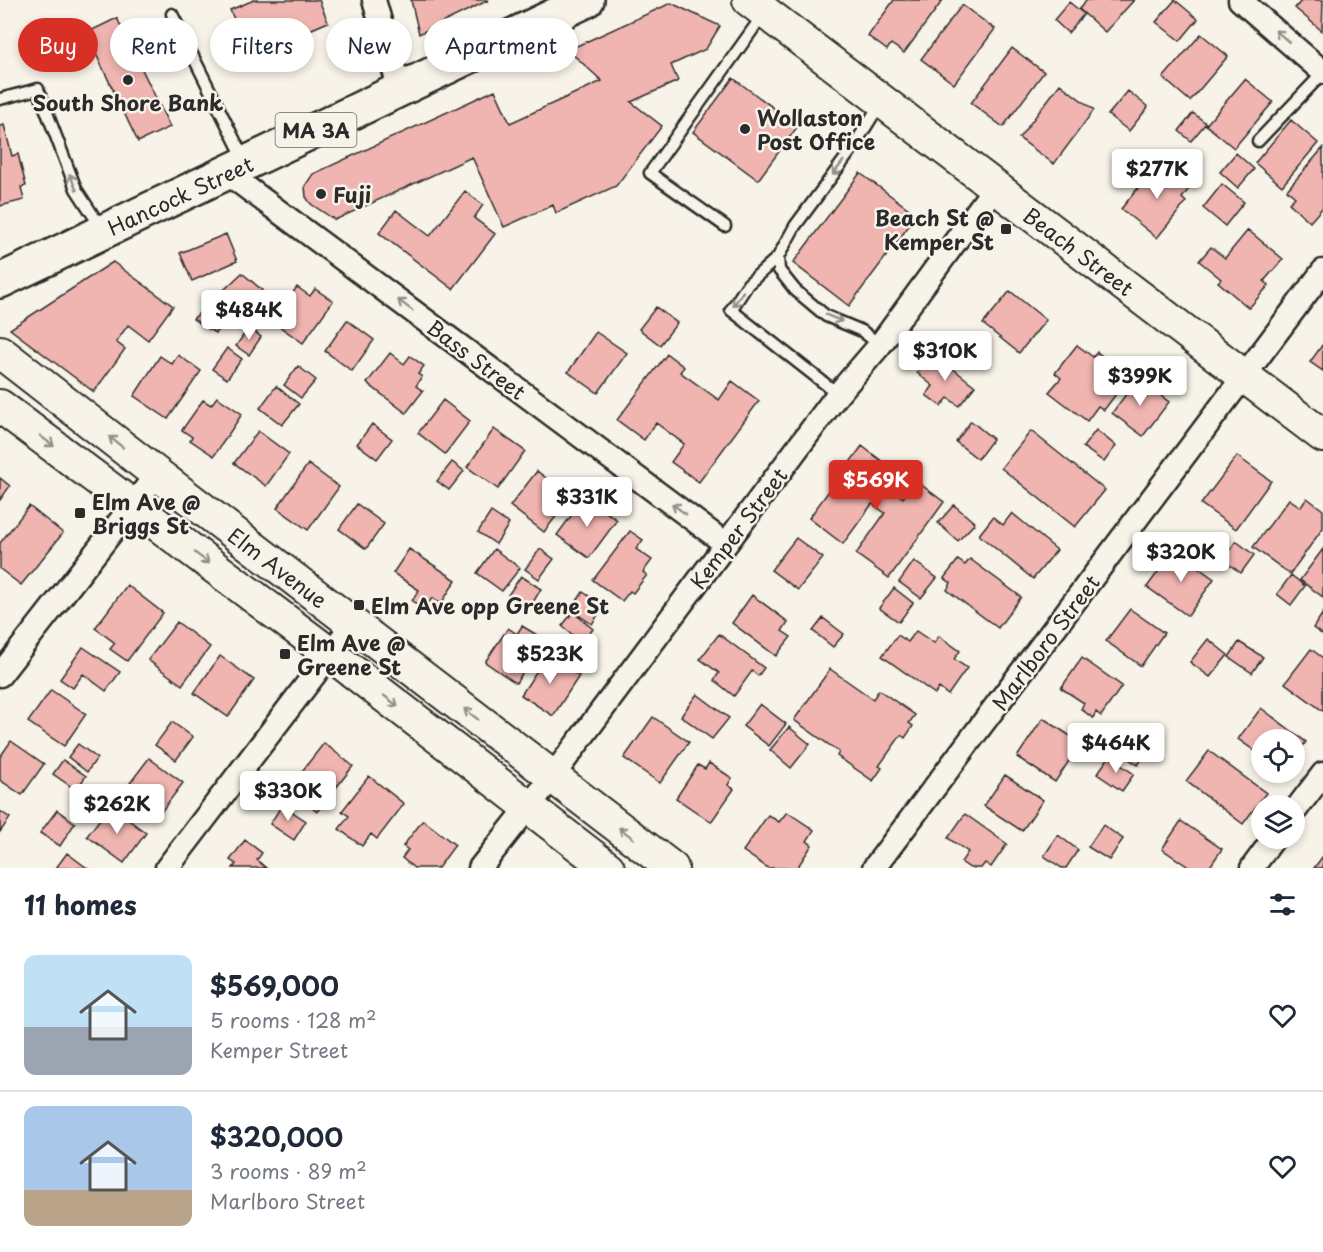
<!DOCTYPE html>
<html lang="en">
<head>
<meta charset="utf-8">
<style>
	body { margin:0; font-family:"Playpen Sans",sans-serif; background:#f6f6f7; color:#1f2937; height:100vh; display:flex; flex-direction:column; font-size:22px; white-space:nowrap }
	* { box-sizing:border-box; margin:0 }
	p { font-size:20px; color:#747a83 }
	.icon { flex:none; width:33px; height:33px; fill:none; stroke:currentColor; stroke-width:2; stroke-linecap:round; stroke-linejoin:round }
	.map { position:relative; height:868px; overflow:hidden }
	.sheet { display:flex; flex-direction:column; background:#fff; flex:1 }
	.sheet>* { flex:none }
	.top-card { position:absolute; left:18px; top:18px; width:600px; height:54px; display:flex; gap:12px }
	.fabs { position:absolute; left:1251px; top:729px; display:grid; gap:12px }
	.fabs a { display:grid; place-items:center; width:54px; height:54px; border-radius:50%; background:#fff; box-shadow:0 3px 9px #0003; font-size:30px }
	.price { position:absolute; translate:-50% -51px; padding:0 14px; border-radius:6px; background:#fff; color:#222; font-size:20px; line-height:39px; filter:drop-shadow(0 2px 3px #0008) }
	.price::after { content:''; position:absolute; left:50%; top:36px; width:18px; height:14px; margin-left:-9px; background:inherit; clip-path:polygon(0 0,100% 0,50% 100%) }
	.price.selected { background:#d93025; color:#fff }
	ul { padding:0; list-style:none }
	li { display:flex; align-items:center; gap:18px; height:150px; padding:0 24px }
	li+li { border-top:2px solid #e0e1e3 }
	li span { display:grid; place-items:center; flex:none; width:168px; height:120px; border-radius:12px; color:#555 }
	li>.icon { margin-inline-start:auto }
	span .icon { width:72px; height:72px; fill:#fffc; stroke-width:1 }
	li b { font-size:26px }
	h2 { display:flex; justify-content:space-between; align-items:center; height:72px; padding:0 24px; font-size:26px }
	.pill { padding:0 21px; border-radius:27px; background:#fff; box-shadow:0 3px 9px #0003; font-size:21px; line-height:54px }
	.pill.selected { background:#d93025; color:#fff }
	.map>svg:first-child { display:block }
	.building { fill:#f0b5b0; stroke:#2b2b2b; stroke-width:1.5 }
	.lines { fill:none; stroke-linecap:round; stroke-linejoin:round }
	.lane-casing { stroke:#2b2b2b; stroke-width:15 }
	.street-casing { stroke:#2b2b2b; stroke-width:27 }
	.secondary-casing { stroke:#2b2b2b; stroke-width:36 }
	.primary-casing { stroke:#2b2b2b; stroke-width:38 }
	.lane { stroke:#f7f3e8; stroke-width:10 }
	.street { stroke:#f7f3e8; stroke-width:22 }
	.secondary { stroke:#f7f3e8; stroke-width:32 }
	.primary { stroke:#f7f3e8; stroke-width:33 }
	.oneway { stroke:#918f8a }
	.poi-dot { fill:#2b2b2b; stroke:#f7f3e8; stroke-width:2 }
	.labels { text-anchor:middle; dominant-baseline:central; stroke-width:5; stroke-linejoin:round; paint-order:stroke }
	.shield { fill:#f7f3e8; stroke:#686764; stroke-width:1.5 }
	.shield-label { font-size:20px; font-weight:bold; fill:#2b2b2b }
	.poi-label { font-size:21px; font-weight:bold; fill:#2b2b2b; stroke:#f7f3e8; text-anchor:start }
	.street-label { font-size:21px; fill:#2b2b2b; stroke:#f7f3e8 }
</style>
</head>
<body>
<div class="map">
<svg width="1323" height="868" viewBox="0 0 1323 868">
	<rect width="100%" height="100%" fill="#f7f3e8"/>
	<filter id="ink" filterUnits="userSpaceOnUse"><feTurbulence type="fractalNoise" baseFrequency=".0167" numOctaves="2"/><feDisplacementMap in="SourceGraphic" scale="12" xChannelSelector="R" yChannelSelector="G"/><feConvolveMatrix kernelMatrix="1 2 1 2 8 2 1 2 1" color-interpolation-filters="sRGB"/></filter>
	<g filter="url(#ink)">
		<path class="building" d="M254 0H319L328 22 250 56 230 10Z
			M411 0H489L419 34Z
			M894 0H943L904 53 891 44 887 50 868 36Z
			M1087 0H1134L1105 32 1079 9Z
			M1175 0 1198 19 1180 41 1156 22Z
			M1302 0H1323L1322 31 1295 8Z
			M1069 2 1084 14 1068 33 1054 20Z
			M671 3 720 26 706 49 671 65 678 81 631 102 662 126 616 186 556 213 553 205 504 227 472 157 335 220 311 204 306 197 305 186 313 174 495 90 510 123 602 81 568 50Z
			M962 5 995 29 954 84 921 59Z
			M117 18 170 127 138 142 86 33Z
			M1201 34 1228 56 1190 101 1163 78Z
			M1012 48 1044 72 1003 127 971 103Z
			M733 78 798 126 758 180 693 132Z
			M1245 79 1273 102 1234 148 1206 125Z
			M1060 84 1094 110 1054 164 1019 138Z
			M1128 91 1148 107 1129 131 1108 115Z
			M1193 113 1206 123 1191 141 1179 131Z
			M1291 120 1318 143 1282 186 1255 163Z
			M4 125 12 156 18 154 26 186 21 187 24 200 0 206V126Z
			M1323 148V207L1310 222 1289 203 1295 197 1287 190Z
			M1236 153 1254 169 1238 188 1220 172Z
			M1160 161 1191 186 1182 198 1186 202 1157 238 1121 209Z
			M860 173 917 215 849 306 793 263Z
			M1222 184 1244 202 1225 226 1203 208Z
			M465 191 483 205 474 218 495 234 453 289 379 233 396 210 430 236Z
			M1248 230 1283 259 1264 281 1269 285 1249 308 1218 282 1221 279 1199 261 1211 247 1225 258Z
			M226 234 237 261 192 281 180 253Z
			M113 262 173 306 148 340 128 325 116 342 125 349 94 392 10 329Z
			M242 273 262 290 215 333 193 319Z
			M297 287 310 296 315 289 333 301 303 343 272 321Z
			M1010 291 1046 320 1019 353 983 324Z
			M656 307 677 323 660 345 639 329Z
			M347 320 374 340 352 371 325 351Z
			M249 327 261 337 249 355 236 346Z
			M596 332 627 353 598 393 568 372Z
			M1323 344V371L1310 362Z
			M1077 345 1093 357 1097 352 1129 377 1104 410 1098 406 1087 421 1049 392 1061 378 1055 373Z
			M227 348 242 359 227 379 212 369Z
			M390 353 404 364 410 356 424 366 418 374 422 377 416 386 423 391 406 413 367 383Z
			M933 353 975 386 959 406 948 398 941 406 926 395 933 386 917 373Z
			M667 354 684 367 680 372 719 400 732 381 759 401 699 482 671 462 684 444 656 423 644 440 617 420Z
			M178 355 201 371 168 419 134 396 160 356 172 364Z
			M298 366 316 380 301 398 284 385Z
			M1138 378 1169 402 1143 436 1112 413Z
			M276 386 299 404 282 425 260 408Z
			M217 397 242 414 214 456 190 440 192 437 182 430 203 400 211 405Z
			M443 400 470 421 445 454 418 433Z
			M971 421 993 439 978 459 956 442Z
			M372 424 392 439 377 459 357 444Z
			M494 429 525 451 498 489 467 467Z
			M1096 430 1116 446 1104 462 1083 447Z
			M258 431 289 454 266 486 234 463Z
			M1031 431 1105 490 1075 527 1001 468Z
			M862 446 900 475 890 488 903 498 916 481 944 502 889 578 856 554 885 513 872 504 843 544 809 518Z
			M1237 456 1271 481 1236 529 1201 504Z
			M452 462 464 471 449 490 437 481Z
			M308 464 339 487 308 530 277 508Z
			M537 471 571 497 544 532 510 506Z
			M0 478 10 486 0 500Z
			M585 497 617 520 589 558 557 535Z
			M1307 498 1323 510V528L1290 574 1253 547 1289 499 1301 507Z
			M357 504 384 524 366 549 339 529Z
			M954 505 975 523 958 541 938 523Z
			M29 506 63 533 21 585 0 569V543Z
			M491 512 509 524 496 544 478 532Z
			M1012 513 1057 550 1033 579 979 535 993 517 1003 525Z
			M630 531 643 540 636 549 652 560 643 572 647 575 633 593 630 591 622 601 593 580Z
			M796 538 823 558 798 590 771 570Z
			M1236 541 1254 555 1241 573 1223 560Z
			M409 549 456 580 441 604 432 598 425 609 412 601 419 590 393 573Z
			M494 549 520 568 502 591 477 573Z
			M540 549 554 559 539 579 525 569Z
			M1323 549V597L1300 580Z
			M1174 550 1214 579 1188 616 1147 587Z
			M970 559 1021 597 998 628 947 590 951 583 944 578 958 560 965 565Z
			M914 561 937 578 921 598 899 582Z
			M1291 575 1305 586 1291 605 1277 594Z
			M521 576 541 589 529 609 508 595Z
			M127 585 163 613 127 661 110 649 115 643 95 628Z
			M894 588 913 603 899 622 879 608Z
			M583 592 604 606 592 624 571 610Z
			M752 595 788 622 782 631 791 637 776 656 732 623Z
			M1130 609 1164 633 1141 666 1106 641Z
			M573 612 593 629 582 643 562 626Z
			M1323 613V635L1313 628Z
			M823 618 844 634 833 647 813 631Z
			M177 622 210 647 182 685 148 660Z
			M522 626 542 638 536 646 539 648 516 683 485 662 508 628 517 634Z
			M916 631 934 643 939 636 960 651 954 659 967 668 948 695 939 688 935 694 882 656 898 635 908 642Z
			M719 634 764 668 758 676 752 671 734 696 714 680 719 673 700 659Z
			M1208 639 1228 655 1210 677 1190 662Z
			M1239 642 1263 657 1252 673 1229 657Z
			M83 647 120 672 106 691 83 674 73 688 60 679Z
			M1311 649 1323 658V711L1285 683Z
			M547 655 579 676 553 716 521 695Z
			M220 656 254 680 228 717 194 693Z
			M1082 658 1122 686 1101 716 1096 712 1093 718 1081 709 1084 703 1061 688Z
			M830 669 873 699 879 690 915 715 909 723 913 726 905 738 901 735 879 766 882 768 873 781 837 756 839 752 794 720Z
			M51 690 86 714 64 746 28 722Z
			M697 694 729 718 712 739 681 716Z
			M760 704 786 724 769 746 743 726Z
			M1261 708 1306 742 1294 758V740H1262V756L1238 739Z
			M653 717 689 742 660 783 624 758Z
			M1043 718 1081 743 1055 782 1017 757Z
			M172 722 193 737 176 760 155 745Z
			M789 727 810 744 791 768 770 750Z
			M1126 733 1149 749 1138 765 1115 750Z
			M11 741 44 764 22 795 0 780V757Z
			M324 743 353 766 317 812 301 799 312 785 299 775Z
			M78 744 97 758 87 772 68 757Z
			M1209 751 1266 793 1243 824 1186 781Z
			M1109 757 1134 774 1122 791 1097 774Z
			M149 758 183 783 161 812 127 787Z
			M63 760 86 776 76 790 53 774Z
			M709 763 732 778 728 785 734 789 711 822 676 798 698 765 705 769Z
			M1005 775 1043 800 1022 831 984 806Z
			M369 776 404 804 377 839 371 834 362 846 339 829 349 816 342 811Z
			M282 805 306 821 294 840 270 824Z
			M110 806 146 833 124 863 87 836Z
			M57 810 75 823 60 846 40 833Z
			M0 811 10 818 0 832Z
			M787 812 814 830 807 841 812 845 797 868H768L743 851 768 815 779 822Z
			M965 814 1007 844 991 867 985 863 981 868H970L961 862 968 852 948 838Z
			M423 820 455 845 438 868H414L402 858 408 850 403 846Z
			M1181 821 1222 849 1209 868H1190L1162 849Z
			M1103 825 1123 839 1109 860 1088 847Z
			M1058 835 1078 850 1066 868H1062L1044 856Z
			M245 840 262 853 257 860 266 868H233L236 864 230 860Z
			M67 853 87 868H56Z
			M1323 856V868H1314Z"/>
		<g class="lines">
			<g class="lane-casing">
				<path id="lane" d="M172 14 244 159
					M0 99 38 89 76 189 102 229
					M880 104 850 152 795 226 778 257 779 270 795 290 826 316 862 331 880 345
					M1258 141 1323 73
					M725 226 650 173 763 15
					M778 257 748 284 731 310 838 394"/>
			</g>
			<g class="street-casing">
				<path id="street" d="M374 0 400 91
					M1240 0 1323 72
					M227 173 726 544
					M0 675 157 474
					M1294 812 1323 774
					M167 868 353 624
					M480 868 552 777 838 394 880 345 995 187
					M874 868 1323 271
					M1252 868 1274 838"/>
			</g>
			<g class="secondary-casing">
				<path id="secondary" d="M749 0 1323 436
					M0 352 157 474 672 868
					M0 406 330 654 608 868"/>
			</g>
			<g class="primary-casing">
				<path id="primary" d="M0 281 587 0"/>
			</g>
			<use href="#lane" class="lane"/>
			<use href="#street" class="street"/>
			<use href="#secondary" class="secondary"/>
			<use href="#primary" class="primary"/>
		</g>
		<defs><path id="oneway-shaft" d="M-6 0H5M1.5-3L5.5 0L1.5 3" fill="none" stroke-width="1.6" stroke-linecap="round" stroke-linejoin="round" transform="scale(1.5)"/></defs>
		<g class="oneway">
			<use href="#oneway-shaft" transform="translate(1282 36) rotate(-139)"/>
			<use href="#oneway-shaft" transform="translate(838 168) rotate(127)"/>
			<use href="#oneway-shaft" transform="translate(73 182) rotate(-113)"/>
			<use href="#oneway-shaft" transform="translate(738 299) rotate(124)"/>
			<use href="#oneway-shaft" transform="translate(405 305) rotate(-143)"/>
			<use href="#oneway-shaft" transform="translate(834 318) rotate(22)"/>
			<use href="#oneway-shaft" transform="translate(47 441) rotate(37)"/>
			<use href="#oneway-shaft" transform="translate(116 442) rotate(-142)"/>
			<use href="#oneway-shaft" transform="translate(679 509) rotate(-143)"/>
			<use href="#oneway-shaft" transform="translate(202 558) rotate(37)"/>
			<use href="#oneway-shaft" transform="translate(391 701) rotate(38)"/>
			<use href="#oneway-shaft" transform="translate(471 714) rotate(-142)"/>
			<use href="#oneway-shaft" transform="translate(626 833) rotate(-143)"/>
		</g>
	</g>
	<g class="poi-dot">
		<circle cx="128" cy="80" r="6"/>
		<circle cx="745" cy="129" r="6"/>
		<circle cx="321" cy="194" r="6"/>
		<rect x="1000" y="223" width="12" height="12" rx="3"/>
		<rect x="74" y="507" width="12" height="12" rx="3"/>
		<rect x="353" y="599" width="12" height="12" rx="3"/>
		<rect x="279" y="648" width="12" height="12" rx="3"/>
	</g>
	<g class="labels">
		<rect class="shield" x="275.5" y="113" width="81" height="34" rx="4.5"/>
		<g class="shield-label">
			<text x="316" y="130">MA 3A</text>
		</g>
		<g class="poi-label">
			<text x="128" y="102" text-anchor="middle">South Shore Bank</text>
			<text x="757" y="117">Wollaston<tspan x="757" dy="24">Post Office</tspan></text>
			<text x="333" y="194">Fuji</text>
			<text x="994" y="217" text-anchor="end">Beach St @<tspan x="994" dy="24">Kemper St</tspan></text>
			<text x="92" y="501">Elm Ave @<tspan x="92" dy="24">Briggs St</tspan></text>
			<text x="371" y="605">Elm Ave opp Greene St</text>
			<text x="297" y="642">Elm Ave @<tspan x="297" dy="24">Greene St</tspan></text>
		</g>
		<g class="street-label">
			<text transform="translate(180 195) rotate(-25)">Hancock Street</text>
			<text transform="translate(1079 251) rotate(37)">Beach Street</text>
			<text transform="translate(477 359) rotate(37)">Bass Street</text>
			<text transform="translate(738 528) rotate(-53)">Kemper Street</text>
			<text transform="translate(278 567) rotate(37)">Elm Avenue</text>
			<text transform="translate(1045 642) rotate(-53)">Marlboro Street</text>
		</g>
	</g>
</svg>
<div class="fabs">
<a><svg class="icon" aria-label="locate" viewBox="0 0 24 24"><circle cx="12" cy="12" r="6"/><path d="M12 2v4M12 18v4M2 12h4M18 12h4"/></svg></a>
<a><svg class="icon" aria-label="layers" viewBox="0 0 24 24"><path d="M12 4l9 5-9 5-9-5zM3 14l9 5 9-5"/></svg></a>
</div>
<b class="price" style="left:1157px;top:200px">$277K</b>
<b class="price" style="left:249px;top:341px">$484K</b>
<b class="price" style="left:945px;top:382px">$310K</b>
<b class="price" style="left:1140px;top:407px">$399K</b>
<b class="price selected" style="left:876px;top:511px">$569K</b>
<b class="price" style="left:587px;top:528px">$331K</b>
<b class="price" style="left:1181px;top:583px">$320K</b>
<b class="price" style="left:550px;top:685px">$523K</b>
<b class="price" style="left:1116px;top:774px">$464K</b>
<b class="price" style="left:288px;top:822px">$330K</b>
<b class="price" style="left:117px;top:835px">$262K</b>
<div class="top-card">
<a class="pill selected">Buy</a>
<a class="pill">Rent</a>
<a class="pill">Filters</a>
<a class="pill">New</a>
<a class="pill">Apartment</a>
</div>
</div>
<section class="sheet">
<h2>11 homes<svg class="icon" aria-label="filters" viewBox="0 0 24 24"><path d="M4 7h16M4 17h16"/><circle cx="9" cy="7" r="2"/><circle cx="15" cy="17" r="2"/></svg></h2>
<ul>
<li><span style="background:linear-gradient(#bfe0f5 60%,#9aa5b1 0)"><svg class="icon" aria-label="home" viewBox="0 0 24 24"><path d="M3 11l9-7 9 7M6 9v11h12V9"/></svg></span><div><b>$569,000</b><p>5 rooms · 128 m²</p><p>Kemper Street</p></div><svg class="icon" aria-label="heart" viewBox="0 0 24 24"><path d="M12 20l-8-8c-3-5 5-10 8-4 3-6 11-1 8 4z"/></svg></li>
<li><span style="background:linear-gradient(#a9c7e8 70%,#b9a48a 0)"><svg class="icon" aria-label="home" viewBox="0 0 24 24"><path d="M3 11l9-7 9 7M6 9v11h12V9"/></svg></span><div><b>$320,000</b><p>3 rooms · 89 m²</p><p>Marlboro Street</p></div><svg class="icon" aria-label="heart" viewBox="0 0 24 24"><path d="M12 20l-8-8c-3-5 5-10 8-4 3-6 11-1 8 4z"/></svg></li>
</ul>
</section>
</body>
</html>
